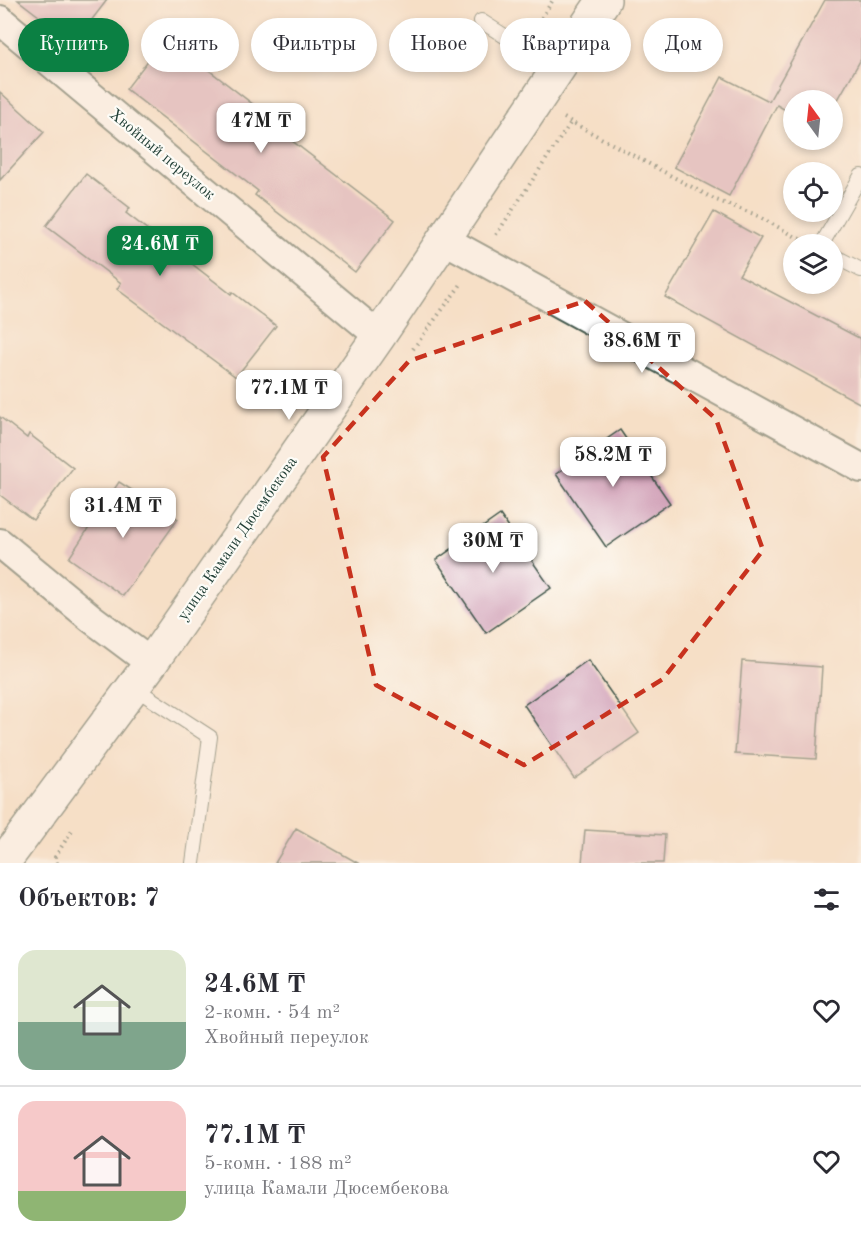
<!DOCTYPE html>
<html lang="ru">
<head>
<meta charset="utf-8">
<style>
	body { margin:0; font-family:"Old Standard TT",serif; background:#f7f7f7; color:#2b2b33; height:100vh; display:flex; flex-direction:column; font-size:22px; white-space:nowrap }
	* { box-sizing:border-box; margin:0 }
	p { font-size:20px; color:#7c7c81 }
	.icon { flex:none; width:33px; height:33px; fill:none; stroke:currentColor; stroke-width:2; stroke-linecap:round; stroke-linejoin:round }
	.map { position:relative; height:863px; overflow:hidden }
	.sheet { display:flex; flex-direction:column; background:#fff; flex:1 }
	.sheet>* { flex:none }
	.hud { position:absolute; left:18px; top:18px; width:825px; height:54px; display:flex; gap:12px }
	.needle { width:39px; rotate:345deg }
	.buttons { position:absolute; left:783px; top:90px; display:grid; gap:12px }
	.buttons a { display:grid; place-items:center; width:60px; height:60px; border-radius:50%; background:#fff; box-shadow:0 3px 9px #0003; font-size:30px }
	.price { position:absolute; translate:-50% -51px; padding:0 14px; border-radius:12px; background:#fff; color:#222; font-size:20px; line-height:39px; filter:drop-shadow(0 2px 3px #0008) }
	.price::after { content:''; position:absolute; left:50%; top:36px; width:18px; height:14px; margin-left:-9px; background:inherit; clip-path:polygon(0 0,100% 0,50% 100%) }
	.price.selected { background:#0b8043; color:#fff }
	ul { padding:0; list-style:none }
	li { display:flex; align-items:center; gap:18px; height:150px; padding:0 18px }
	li+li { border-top:2px solid #e1e1e2 }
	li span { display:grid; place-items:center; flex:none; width:168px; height:120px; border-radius:18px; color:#555 }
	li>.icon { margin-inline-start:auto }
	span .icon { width:72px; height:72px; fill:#fffc; stroke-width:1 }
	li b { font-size:26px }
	h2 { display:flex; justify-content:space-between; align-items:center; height:72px; padding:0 18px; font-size:26px }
	.chip { padding:0 21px; border-radius:27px; background:#fff; box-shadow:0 3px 9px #0003; font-size:21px; line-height:54px }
	.chip.selected { background:#0b8043; color:#fff }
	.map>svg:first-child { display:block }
	.building { fill:#d3a4ba }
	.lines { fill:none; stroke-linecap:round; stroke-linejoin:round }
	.service-casing { stroke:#3f554a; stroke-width:16 }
	.minor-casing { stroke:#3f554a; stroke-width:32 }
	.secondary-casing { stroke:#3f554a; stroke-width:36 }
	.path { stroke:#3f554a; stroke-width:4; stroke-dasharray:1.5 4.5; stroke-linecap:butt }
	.service { stroke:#fff; stroke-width:14 }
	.minor { stroke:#fff; stroke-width:28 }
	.secondary { stroke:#fff; stroke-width:33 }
	.marked { fill:none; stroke:#c8321e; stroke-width:4.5; stroke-dasharray:12 8; stroke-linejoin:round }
	.labels { text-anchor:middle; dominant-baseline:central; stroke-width:4.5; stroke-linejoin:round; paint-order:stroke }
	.street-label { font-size:16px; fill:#1f3d34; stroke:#fdfcf7 }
</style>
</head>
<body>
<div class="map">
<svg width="861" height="863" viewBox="0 0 861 863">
	<rect width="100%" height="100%" fill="#fdfcf7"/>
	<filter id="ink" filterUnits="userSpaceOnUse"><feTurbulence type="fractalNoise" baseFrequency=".0167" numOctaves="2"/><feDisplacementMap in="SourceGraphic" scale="12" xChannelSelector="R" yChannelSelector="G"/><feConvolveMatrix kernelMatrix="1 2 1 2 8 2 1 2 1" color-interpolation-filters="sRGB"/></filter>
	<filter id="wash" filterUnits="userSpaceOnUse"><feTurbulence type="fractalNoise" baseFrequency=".008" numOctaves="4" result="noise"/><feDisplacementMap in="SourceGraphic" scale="24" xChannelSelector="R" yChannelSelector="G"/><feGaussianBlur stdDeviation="1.35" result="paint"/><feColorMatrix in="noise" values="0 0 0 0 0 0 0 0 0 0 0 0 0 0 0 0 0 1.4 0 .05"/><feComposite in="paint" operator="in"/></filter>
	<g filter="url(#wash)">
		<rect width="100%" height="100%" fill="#f6dfc6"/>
		<g id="blocks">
			<path class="building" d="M18 0H107L74 43Z
				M825 0H861V59L832 110V100H794V115L777 105 729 196 674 167 722 77 769 101Z
				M166 37 281 126 278 130 395 220 355 272 255 195 258 191 126 89Z
				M0 92 44 132 0 180Z
				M86 174 130 208 126 213 231 294 232 292 276 326 236 377 117 289 121 283 46 226Z
				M714 212 761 238 739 275 861 339V404L665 297Z
				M0 417 27 438 29 434 73 468 33 520 0 495Z
				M620 430 670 503 606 547 556 474Z
				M119 482 178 519 123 596 69 558Z
				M500 515 551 588 486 633 436 560Z
				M588 660 639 733 574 778 524 705Z
				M742 661 822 667 816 759 735 754Z
				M296 828 358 863H275Z
				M585 830 665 835 663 863H582Z"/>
		</g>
	</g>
	<g filter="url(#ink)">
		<use href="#blocks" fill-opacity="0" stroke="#3f554a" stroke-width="1.5"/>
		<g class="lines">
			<g class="service-casing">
				<path id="service" d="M481 21 558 70
					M822 244 861 176
					M832 255 861 270
					M133 687 210 737 193 863"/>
			</g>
			<g class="minor-casing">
				<path id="minor" d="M0 20 379 336
					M445 240 861 468
					M0 543 91 618 151 663"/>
			</g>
			<g class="secondary-casing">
				<path id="secondary" d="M3 863 151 663 379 336 604 0"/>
			</g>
			<path class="path" d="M535 28 553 0
				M564 118 716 200 754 214 800 239
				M496 235 571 122
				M413 349 462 283
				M57 863 55 857 74 827"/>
			<use href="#service" class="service"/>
			<use href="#minor" class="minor"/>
			<use href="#secondary" class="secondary"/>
		</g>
	</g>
	<path d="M0 0H861V863H0ZM585 301 716 419 763 550 663 679 524 765 376 685 323 457 409 361Z" fill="#f6dfc6" fill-opacity=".55" fill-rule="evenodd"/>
	<path class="marked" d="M585 301 716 419 763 550 663 679 524 765 376 685 323 457 409 361Z"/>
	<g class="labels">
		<g class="street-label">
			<text transform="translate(162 155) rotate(40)">Хвойный переулок</text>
			<text transform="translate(238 539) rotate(-55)">улица Камали Дюсембекова</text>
		</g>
	</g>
</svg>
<div class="buttons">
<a><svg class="needle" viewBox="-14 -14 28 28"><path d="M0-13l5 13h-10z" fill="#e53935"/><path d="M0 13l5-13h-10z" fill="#7c7c81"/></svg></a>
<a><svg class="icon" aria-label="locate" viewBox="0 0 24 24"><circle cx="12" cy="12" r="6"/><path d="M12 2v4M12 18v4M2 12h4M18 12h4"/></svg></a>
<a><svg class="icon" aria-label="layers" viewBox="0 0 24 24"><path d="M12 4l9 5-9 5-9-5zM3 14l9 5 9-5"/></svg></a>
</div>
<b class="price" style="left:261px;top:154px">47M ₸</b>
<b class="price selected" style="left:160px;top:277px">24.6M ₸</b>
<b class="price" style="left:642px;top:374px">38.6M ₸</b>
<b class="price" style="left:289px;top:421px">77.1M ₸</b>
<b class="price" style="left:613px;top:488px">58.2M ₸</b>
<b class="price" style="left:123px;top:539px">31.4M ₸</b>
<b class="price" style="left:493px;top:574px">30M ₸</b>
<div class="hud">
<a class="chip selected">Купить</a>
<a class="chip">Снять</a>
<a class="chip">Фильтры</a>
<a class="chip">Новое</a>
<a class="chip">Квартира</a>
<a class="chip">Дом</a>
</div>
</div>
<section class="sheet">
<h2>Объектов: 7<svg class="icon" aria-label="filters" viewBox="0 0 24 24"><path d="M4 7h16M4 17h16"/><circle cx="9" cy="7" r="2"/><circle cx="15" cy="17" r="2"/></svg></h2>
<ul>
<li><span style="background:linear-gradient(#dfe7d0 60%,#7fa58c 0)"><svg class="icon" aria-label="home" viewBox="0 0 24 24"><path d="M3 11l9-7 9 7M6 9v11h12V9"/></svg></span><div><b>24.6M ₸</b><p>2-комн. · 54 m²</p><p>Хвойный переулок</p></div><svg class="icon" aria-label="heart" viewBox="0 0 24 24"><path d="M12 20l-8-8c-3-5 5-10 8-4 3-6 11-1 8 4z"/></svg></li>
<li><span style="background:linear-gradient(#f6c9c9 75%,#8fb573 0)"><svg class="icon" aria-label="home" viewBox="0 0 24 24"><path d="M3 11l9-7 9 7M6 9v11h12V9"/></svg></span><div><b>77.1M ₸</b><p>5-комн. · 188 m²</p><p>улица Камали Дюсембекова</p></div><svg class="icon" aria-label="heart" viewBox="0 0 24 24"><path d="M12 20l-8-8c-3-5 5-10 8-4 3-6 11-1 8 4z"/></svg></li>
</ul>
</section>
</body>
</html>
